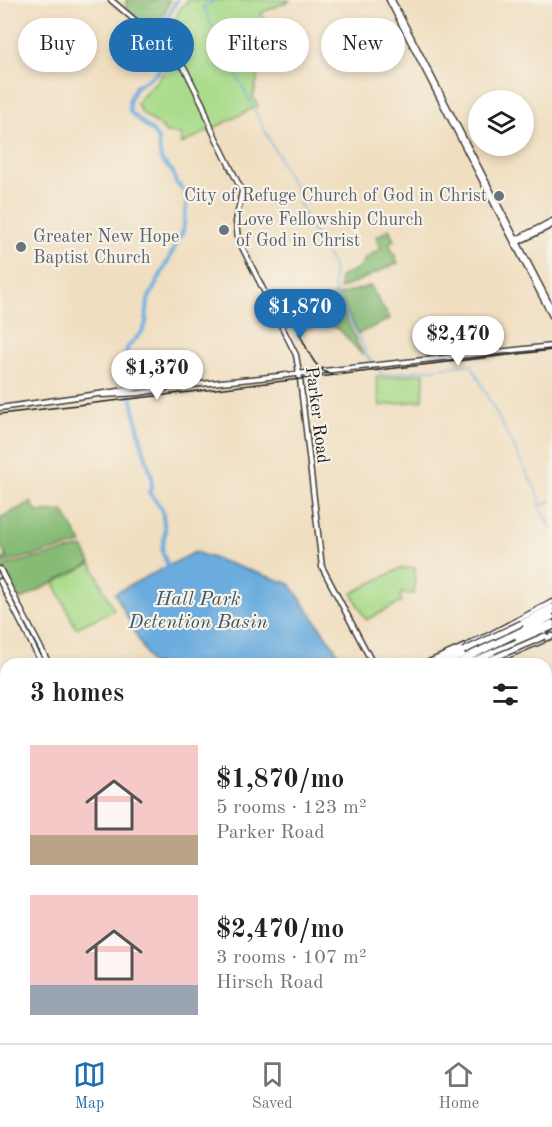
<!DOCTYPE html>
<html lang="en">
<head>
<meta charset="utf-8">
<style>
	body { margin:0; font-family:"Old Standard TT",serif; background:#f2f2f2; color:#202124; height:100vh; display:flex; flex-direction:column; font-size:22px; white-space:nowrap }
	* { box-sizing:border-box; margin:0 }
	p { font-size:20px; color:#757577 }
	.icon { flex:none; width:33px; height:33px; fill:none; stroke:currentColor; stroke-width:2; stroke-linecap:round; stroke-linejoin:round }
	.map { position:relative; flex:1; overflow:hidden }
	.details { position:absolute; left:0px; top:658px; width:552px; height:386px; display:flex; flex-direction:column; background:#fff; border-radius:18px 18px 0 0; box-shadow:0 3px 9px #0003 }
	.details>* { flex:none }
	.hud { position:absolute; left:18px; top:18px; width:516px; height:54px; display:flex; gap:12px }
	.tools { position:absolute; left:468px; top:90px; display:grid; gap:12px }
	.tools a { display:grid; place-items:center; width:66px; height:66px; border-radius:50%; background:#fff; box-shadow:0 3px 9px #0003; font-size:30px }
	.price { position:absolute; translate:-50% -51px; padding:0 14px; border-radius:21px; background:#fff; color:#222; font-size:20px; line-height:39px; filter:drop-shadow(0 2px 3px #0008) }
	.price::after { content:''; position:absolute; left:50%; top:36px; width:18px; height:14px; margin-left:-9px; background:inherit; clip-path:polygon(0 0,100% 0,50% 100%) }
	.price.current { background:#1f6fb2; color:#fff }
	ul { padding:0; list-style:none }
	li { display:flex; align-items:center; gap:18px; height:150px; padding:0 30px }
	li span { display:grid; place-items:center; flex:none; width:168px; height:120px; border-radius:0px; color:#555 }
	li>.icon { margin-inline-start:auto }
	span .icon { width:72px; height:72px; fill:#fffc; stroke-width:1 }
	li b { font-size:26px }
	h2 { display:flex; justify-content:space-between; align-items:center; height:72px; padding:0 30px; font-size:26px }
	.tag { padding:0 21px; border-radius:27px; background:#fff; box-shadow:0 3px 9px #0003; font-size:21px; line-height:54px }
	.tag.current { background:#1f6fb2; color:#fff }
	.menu { display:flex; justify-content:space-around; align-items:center; height:84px; border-top:2px solid #e0e0e0; background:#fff; font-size:16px; color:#757577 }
	.menu a { display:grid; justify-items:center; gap:3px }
	.menu .current { color:#1f6fb2 }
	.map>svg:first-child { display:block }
	.green { fill:#a9db8a; stroke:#627c53; stroke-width:1.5 }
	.forest { fill:#86bb76; stroke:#516c49; stroke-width:1.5 }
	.water { fill:#6aacde; stroke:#43647d; stroke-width:1.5 }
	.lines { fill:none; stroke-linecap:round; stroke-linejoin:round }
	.stream { stroke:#6aacde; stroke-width:1.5 }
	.river { stroke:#6aacde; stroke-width:4 }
	.secondary-casing { stroke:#3c3935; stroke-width:7 }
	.motorway-casing { stroke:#3c3935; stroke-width:8 }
	.secondary { stroke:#fff; stroke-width:4 }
	.motorway { stroke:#fff; stroke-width:5 }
	.rail { stroke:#1c1c1c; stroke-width:1.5 }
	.motorway-bridge-casing { stroke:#3c3935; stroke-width:8; stroke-linecap:butt }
	.motorway-bridge { stroke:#fff; stroke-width:5 }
	.worship-dot { fill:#6b7280; stroke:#f7f3e8; stroke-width:2 }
	.labels { text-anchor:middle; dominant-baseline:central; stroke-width:4.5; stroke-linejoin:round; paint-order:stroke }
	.worship-label { font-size:18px; fill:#5b616d; stroke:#f7f3e8; text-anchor:start }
	.street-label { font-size:18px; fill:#1c1c1c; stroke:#f7f3e8 }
	.water-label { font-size:20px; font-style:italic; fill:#3b566a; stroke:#f7f3e8 }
</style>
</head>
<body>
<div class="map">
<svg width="552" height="1043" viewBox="0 0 552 1043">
	<rect width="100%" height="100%" fill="#f7f3e8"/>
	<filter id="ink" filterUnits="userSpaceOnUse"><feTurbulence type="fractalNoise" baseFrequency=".0167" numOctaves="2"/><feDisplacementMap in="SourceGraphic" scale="12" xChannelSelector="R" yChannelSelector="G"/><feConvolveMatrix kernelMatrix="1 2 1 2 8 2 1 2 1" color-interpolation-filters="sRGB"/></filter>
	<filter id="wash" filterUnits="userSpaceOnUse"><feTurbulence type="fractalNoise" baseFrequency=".008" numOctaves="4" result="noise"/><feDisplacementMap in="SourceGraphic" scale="24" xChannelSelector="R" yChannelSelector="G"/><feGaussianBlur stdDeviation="1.35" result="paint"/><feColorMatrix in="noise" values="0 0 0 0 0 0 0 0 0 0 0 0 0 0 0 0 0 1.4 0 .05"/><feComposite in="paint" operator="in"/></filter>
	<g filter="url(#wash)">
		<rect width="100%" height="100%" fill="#f0dec0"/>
		<path class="green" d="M188 0H291L261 13 269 29 253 97 258 106 182 144 180 134 166 133C158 120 143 120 137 104 147 85 171 76 170 53L166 49 168 46 173 50 178 43 171 29 179 11Z
			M424 373 423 400 380 406 376 376 382 378Z
			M91 563 114 610 76 628 54 583Z
			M401 568H415L414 594 401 593V602L366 620 352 593Z
			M0 805 6 817V919L0 922Z"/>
		<path class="forest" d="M126 0H170L156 34 126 10Z
			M389 229 394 240 389 243 398 263 340 289V277L362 266 364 259 381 248 376 237Z
			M370 286 390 319 358 334 339 295Z
			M335 294 363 355C336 329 341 317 300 332L294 324 282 321 283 315Z
			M31 502 37 512 63 511 82 544 1 563 0 560 7 558 0 544V518Z
			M83 547 91 563 20 600 2 566Z"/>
		<path class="water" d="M195 552 290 584 334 647 343 664H151L115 593Z"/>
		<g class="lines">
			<path class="stream" d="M216 0 203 7 207 13 209 21 221 38 220 45 227 49 226 54 275 151 279 155V160L296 190 303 213 333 266 335 291 364 348 366 355 374 364
				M377 368 382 375 471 364 540 498V506L552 529
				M540 503 542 505 552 500
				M431 1038 434 1043"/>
			<path class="river" d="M169 569 162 551 165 531 162 509 149 492 152 488V477L142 445 131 396V369L126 361 127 348 142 332 146 323 148 300 183 231 187 198 183 189 176 183 173 172 161 160 158 139 152 131 130 112 129 101 136 86C142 84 160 72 162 66 163 59 161 52 161 46 162 30 169 13 177 0
				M108 1043 112 1038"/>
		</g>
	</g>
	<g filter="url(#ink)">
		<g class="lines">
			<g class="secondary-casing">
				<path id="secondary" d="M111 0 171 51 186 71 203 105 212 130 242 191 236 222 238 239 296 355 300 379 322 567 373 664
					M389 0 552 316
					M392 0 552 309
					M515 240 552 221
					M518 242 552 225
					M103 395 139 393 164 389
					M0 408 154 386 170 387 251 379 552 346
					M0 569 49 664
					M0 581 42 664
					M483 638 552 602
					M424 664 477 641
					M488 664 542 641
					M546 761H552
					M0 763H6
					M546 1021 552 1033
					M546 1028 552 1040
					M190 1038 192 1043
					M195 1038 197 1043"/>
			</g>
			<g class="motorway-casing">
				<path id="motorway" d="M522 623 552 607
					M518 638 552 623
					M540 640 552 636
					M476 641 486 638
					M433 664 463 651
					M443 664 552 612
					M455 664 552 617
					M466 664 552 627
					M478 664 496 657
					M0 741H5
					M0 747H6
					M0 751H6
					M0 756H6"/>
			</g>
			<use href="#secondary" class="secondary"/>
			<use href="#motorway" class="motorway"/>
			<path class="rail" d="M299 333C308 349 314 372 334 375
				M0 414 552 350"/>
			<g class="motorway-bridge-casing">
				<path id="motorway-bridge" d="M463 651 522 623
					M496 657 545 636"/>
			</g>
			<use href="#motorway-bridge" class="motorway-bridge"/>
		</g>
	</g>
	<g class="worship-dot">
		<circle cx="499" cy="196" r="6"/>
		<circle cx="224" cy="230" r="6"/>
		<circle cx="21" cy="247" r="6"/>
	</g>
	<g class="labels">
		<g class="worship-label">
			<text x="487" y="196" text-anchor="end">City of Refuge Church of God in Christ</text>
			<text x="236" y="220">Love Fellowship Church<tspan x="236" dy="21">of God in Christ</tspan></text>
			<text x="33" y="237">Greater New Hope<tspan x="33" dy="21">Baptist Church</tspan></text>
		</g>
		<g class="street-label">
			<text transform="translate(317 415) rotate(83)">Parker Road</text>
		</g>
		<g class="water-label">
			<text x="198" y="600">Hall Park<tspan x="198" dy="23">Detention Basin</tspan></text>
		</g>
	</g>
</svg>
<div class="tools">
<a><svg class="icon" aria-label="layers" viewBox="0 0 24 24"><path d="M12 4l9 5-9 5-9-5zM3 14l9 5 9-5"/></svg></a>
</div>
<b class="price current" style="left:300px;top:340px">$1,870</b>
<b class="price" style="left:458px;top:367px">$2,470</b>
<b class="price" style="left:157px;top:401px">$1,370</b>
<div class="hud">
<a class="tag">Buy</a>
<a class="tag current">Rent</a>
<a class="tag">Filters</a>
<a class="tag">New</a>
</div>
<section class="details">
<h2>3 homes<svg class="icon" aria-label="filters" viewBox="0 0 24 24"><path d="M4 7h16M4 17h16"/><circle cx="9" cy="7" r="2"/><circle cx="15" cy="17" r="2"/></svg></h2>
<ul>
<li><span style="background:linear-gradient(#f6c9c9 75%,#b9a48a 0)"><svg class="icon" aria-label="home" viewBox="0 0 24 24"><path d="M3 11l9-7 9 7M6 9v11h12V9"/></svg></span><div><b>$1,870/mo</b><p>5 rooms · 123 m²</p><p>Parker Road</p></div></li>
<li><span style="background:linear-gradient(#f6c9c9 75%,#9aa5b1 0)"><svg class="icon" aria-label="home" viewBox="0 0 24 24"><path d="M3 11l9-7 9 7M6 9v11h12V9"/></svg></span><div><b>$2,470/mo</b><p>3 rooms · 107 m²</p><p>Hirsch Road</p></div></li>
</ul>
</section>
</div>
<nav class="menu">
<a class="current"><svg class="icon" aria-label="map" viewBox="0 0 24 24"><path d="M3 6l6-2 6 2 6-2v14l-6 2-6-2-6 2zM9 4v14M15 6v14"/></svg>Map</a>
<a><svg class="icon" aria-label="saved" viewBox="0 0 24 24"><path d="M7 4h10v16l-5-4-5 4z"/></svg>Saved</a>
<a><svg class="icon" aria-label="home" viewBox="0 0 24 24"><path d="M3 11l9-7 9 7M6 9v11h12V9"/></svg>Home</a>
</nav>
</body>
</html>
